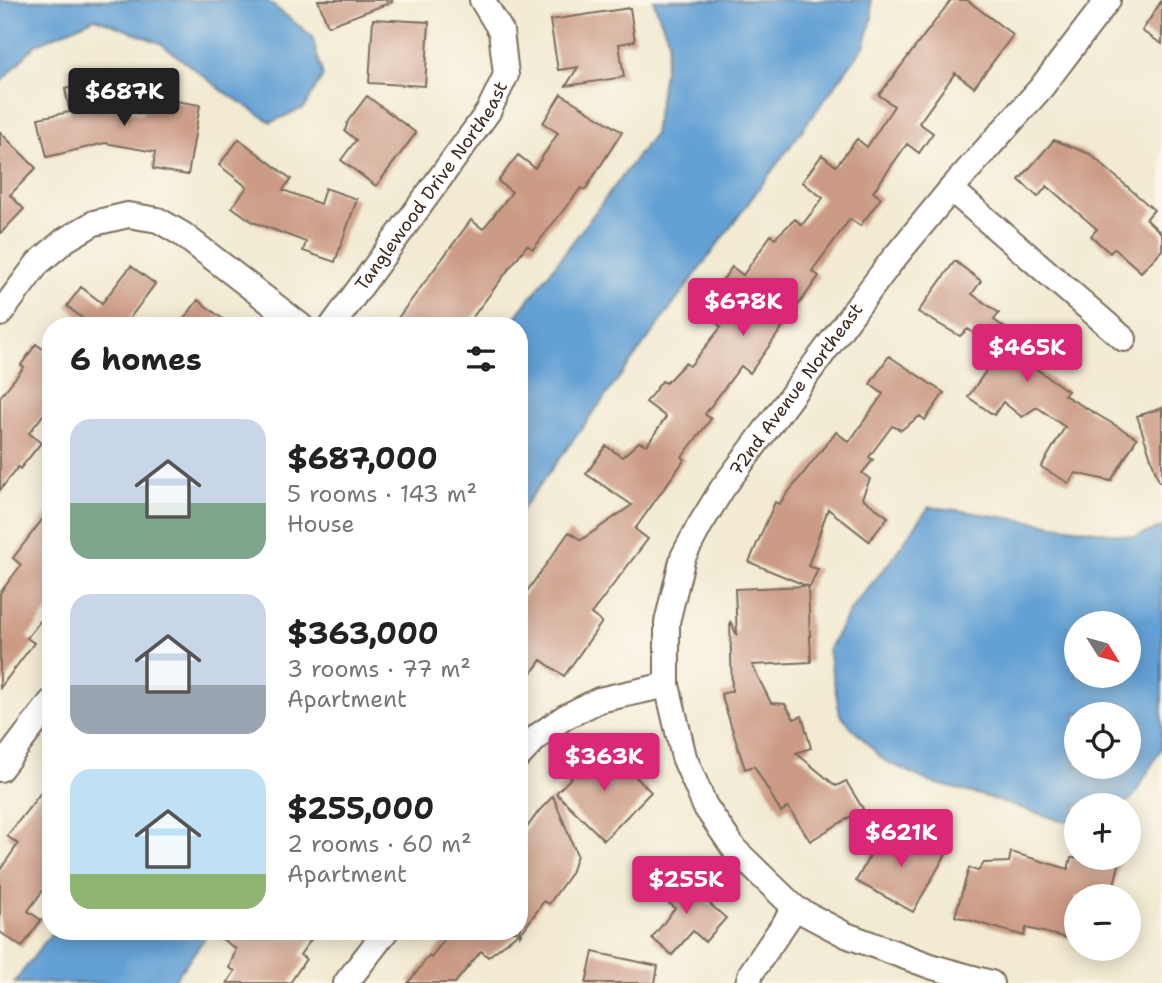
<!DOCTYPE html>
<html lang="en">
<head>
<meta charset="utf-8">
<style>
	body { margin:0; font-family:"Shantell Sans",sans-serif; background:#f2f2f2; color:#222; height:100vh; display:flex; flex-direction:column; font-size:26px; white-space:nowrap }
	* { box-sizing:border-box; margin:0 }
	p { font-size:23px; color:#767676 }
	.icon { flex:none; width:38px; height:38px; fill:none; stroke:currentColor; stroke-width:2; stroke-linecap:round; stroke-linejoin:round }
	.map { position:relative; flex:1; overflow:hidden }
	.panel { position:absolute; left:42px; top:317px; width:486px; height:623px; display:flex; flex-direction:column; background:#fff; border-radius:28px; box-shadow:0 4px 18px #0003 }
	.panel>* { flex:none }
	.needle { width:46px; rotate:127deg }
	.fabs { position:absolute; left:1064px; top:611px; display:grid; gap:14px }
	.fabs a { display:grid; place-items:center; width:77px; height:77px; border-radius:50%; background:#fff; box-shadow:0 4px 18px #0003; font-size:35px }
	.price { position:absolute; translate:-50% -60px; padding:0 16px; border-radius:7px; background:#db2777; color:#fff; font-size:23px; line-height:46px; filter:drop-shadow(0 2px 4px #0008) }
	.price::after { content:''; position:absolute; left:50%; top:42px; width:21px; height:16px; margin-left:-10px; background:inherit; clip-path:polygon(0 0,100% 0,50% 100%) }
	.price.on { background:#222; color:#fff }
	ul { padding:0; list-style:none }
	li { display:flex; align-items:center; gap:21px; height:175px; padding:0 28px }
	li span { display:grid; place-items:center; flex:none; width:196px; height:140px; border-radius:21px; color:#555 }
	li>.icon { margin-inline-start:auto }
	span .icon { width:84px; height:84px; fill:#fffc; stroke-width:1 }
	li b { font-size:30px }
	h2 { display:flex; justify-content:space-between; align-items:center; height:84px; padding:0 28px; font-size:30px }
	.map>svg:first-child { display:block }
	.water { fill:#63a0d4; stroke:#4f6579; stroke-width:2; fill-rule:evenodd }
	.building { fill:#cc9b86 }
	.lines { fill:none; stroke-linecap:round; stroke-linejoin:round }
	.minor-casing { stroke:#7b6d5d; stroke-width:28 }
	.minor { stroke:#fff; stroke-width:24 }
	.labels { text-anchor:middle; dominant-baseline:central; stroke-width:5; stroke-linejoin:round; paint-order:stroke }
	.street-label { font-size:18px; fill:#3b2a1e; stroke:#fbf7ec }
</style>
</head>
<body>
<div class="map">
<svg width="1162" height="983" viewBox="0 0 1162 983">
	<rect width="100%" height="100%" fill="#fbf7ec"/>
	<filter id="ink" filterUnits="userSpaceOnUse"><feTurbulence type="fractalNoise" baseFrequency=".0143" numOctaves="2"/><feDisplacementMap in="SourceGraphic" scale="14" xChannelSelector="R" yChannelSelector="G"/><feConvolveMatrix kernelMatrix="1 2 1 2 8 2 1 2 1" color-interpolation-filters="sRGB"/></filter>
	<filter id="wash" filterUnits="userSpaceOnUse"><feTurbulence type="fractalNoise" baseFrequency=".00686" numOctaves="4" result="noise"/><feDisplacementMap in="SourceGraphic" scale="28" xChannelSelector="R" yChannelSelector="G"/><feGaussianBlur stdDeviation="1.57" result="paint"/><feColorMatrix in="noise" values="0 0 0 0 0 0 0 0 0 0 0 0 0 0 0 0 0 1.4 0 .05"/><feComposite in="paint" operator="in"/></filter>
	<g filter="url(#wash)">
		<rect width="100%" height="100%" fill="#f2ead2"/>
		<path class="water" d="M0 0H266L312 36 323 76 304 108 271 122 223 91 160 43 95 18 35 45 0 83Z
			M653 0H871L872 18 865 45 520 512V326L510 325 654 134 669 41Z
			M929 507 949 509 1135 537 1162 527V747L1134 796 1123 805H1076V820L1061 821 987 797 930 782 883 760 840 715 828 650 850 610 888 564ZM1076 623H1129V676H1076ZM1129 714V766H1076V714Z
			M53 931H210L172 983H14Z"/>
		<g id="blocks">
			<path class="building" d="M318 0H392V2L328 26Z
				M951 0H967L1013 35 974 87 955 73 919 123 933 133 919 153 907 144 873 192 881 198 860 226 850 219 812 271 819 276 750 373 741 366 705 414 711 419 682 457 685 459 635 529 648 539 591 614 602 622 564 676 541 660 520 689V601L569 532 581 540 632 505 586 474 606 446 622 457 639 442 647 445 666 417 646 402 662 381 666 383 685 363 690 366 721 327 715 321 724 301 713 293 732 267 743 275 771 235 775 238 795 219 802 225 823 198 802 182 822 155 836 166 857 139 867 147 894 106 879 95Z
				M1162 0V44L1142 31Z
				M630 8 635 41 619 44 624 77 566 86 578 67 558 70 550 20Z
				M373 19 429 22 425 86 369 83Z
				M97 81 103 107 143 114 146 96 200 105 188 175 153 169 155 152 105 143 47 157 38 118 70 112 65 89Z
				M561 94 622 132 585 190 581 188 533 249 527 245 466 326H392L471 220 483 229 512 192 498 181 518 155 535 168 558 133 543 123Z
				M367 96 416 133 376 186 341 160 356 140 345 131 348 121Z
				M0 132 36 168 10 195 24 209 0 234Z
				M239 139 291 179 283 190 320 204 325 188 357 199 335 262 303 251 306 242 253 222 232 207 247 187 219 165Z
				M1054 140 1090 154 1154 210 1146 219 1162 234V250L1141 272 1114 248 1110 253 1091 236 1097 229 1047 186 1038 197 1019 180Z
				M955 261 981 281 972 294 999 313 994 320 1038 351 1029 364 1068 391 1064 395 1137 438 1111 481 1076 473 1069 483 1041 467 1065 427 1037 407 1022 417 1003 402 994 415 968 397 999 352 968 329 960 336 918 312Z
				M131 266 155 284 124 326H92L67 306 81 287 102 303Z
				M198 300 232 326H179Z
				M36 344 51 355V405L29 433 41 443 20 469 18 467 0 490V397L24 367 21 365Z
				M889 356 944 393 925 420 920 416 901 430 892 426 869 457 873 460 862 473 870 479 862 498 888 517 869 541 828 509 808 566 818 569 810 587 808 586 811 662 752 665 771 703 785 704 794 719 802 716 811 748 796 753 836 786 846 781 863 809 810 841 788 807 781 812 754 766 745 769 721 694 732 691 730 621 737 635 735 589 807 586 749 562 775 502 779 504 836 432 849 442 883 394 870 384Z
				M1162 408V481L1159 482 1137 416Z
				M51 508V607L27 638 34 643 0 688V593L21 565 13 558Z
				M604 745 651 792 604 840 556 793Z
				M51 780V879L28 911 41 920 22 947 0 932V870L18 844 7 836Z
				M553 796 577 855 571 873 549 904 544 901 520 935V932L488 957 481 951 455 983H408L429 956 431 958 450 931H520V837L539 811Z
				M882 833 917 839 946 854 913 912 856 881Z
				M1011 852 1068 869 1071 858H1121L1111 896H1076V940L1026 928 1024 936 955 916 969 868 978 871 984 863 1009 862Z
				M675 874 726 918 705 942 693 931 672 955 652 938 675 908 658 894Z
				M211 931H317L300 955 306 959 290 983H227L235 971 229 968 236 949Z
				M593 952 658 966 655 983H586Z"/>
		</g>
	</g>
	<g filter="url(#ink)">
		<use href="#blocks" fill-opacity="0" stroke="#7b6d5d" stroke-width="2"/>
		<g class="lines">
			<g class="minor-casing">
				<g id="minor">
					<path d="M951 189 1124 339"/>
					<path d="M0 314 38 263 65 240 94 223 128 215 158 220 182 234 301 326"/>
					<path id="s1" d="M332 326 488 112 506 75 501 31 482 0"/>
					<path d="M520 755 539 735 565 717 599 700 667 685"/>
					<path d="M0 769 51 702"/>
					<path d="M346 983 386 931"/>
					<path d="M748 983 751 973 795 908"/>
					<path id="s2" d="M991 983 933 967 846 935 795 908 735 850 705 806 684 757 667 685V622L683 557 700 525 722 489 890 263 951 189 1041 88 1108 0"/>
				</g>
			</g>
			<use href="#minor" class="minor"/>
		</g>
	</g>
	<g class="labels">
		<g class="street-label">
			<text stroke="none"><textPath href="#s1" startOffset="172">Tanglewood Drive Northeast</textPath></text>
			<text stroke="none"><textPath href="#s2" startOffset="807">72nd Avenue Northeast</textPath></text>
		</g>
	</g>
</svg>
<div class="fabs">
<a><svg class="needle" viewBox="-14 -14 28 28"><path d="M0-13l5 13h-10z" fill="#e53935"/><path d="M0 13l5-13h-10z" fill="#767676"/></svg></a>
<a><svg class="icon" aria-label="locate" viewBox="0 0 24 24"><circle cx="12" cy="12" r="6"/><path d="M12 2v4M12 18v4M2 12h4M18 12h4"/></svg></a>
<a>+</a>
<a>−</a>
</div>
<b class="price on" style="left:124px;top:128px">$687K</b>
<b class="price" style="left:743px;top:338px">$678K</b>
<b class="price" style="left:1027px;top:384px">$465K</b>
<b class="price" style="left:604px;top:793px">$363K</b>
<b class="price" style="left:901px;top:869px">$621K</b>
<b class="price" style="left:686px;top:916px">$255K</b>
<section class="panel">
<h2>6 homes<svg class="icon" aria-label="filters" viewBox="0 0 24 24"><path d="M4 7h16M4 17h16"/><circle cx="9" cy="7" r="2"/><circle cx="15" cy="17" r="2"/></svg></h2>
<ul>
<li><span style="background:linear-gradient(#c9d6e8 60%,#7fa58c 0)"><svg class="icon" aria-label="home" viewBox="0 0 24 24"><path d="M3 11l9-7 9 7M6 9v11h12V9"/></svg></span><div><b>$687,000</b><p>5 rooms · 143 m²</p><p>House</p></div></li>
<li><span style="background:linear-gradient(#c9d6e8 65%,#9aa5b1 0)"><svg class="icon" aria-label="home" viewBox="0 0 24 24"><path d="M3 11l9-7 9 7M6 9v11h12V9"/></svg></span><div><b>$363,000</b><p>3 rooms · 77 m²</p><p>Apartment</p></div></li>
<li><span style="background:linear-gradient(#bfe0f5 75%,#8fb573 0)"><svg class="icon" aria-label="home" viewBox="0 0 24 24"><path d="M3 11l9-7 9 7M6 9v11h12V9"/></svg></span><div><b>$255,000</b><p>2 rooms · 60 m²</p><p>Apartment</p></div></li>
</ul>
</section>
</div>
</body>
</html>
